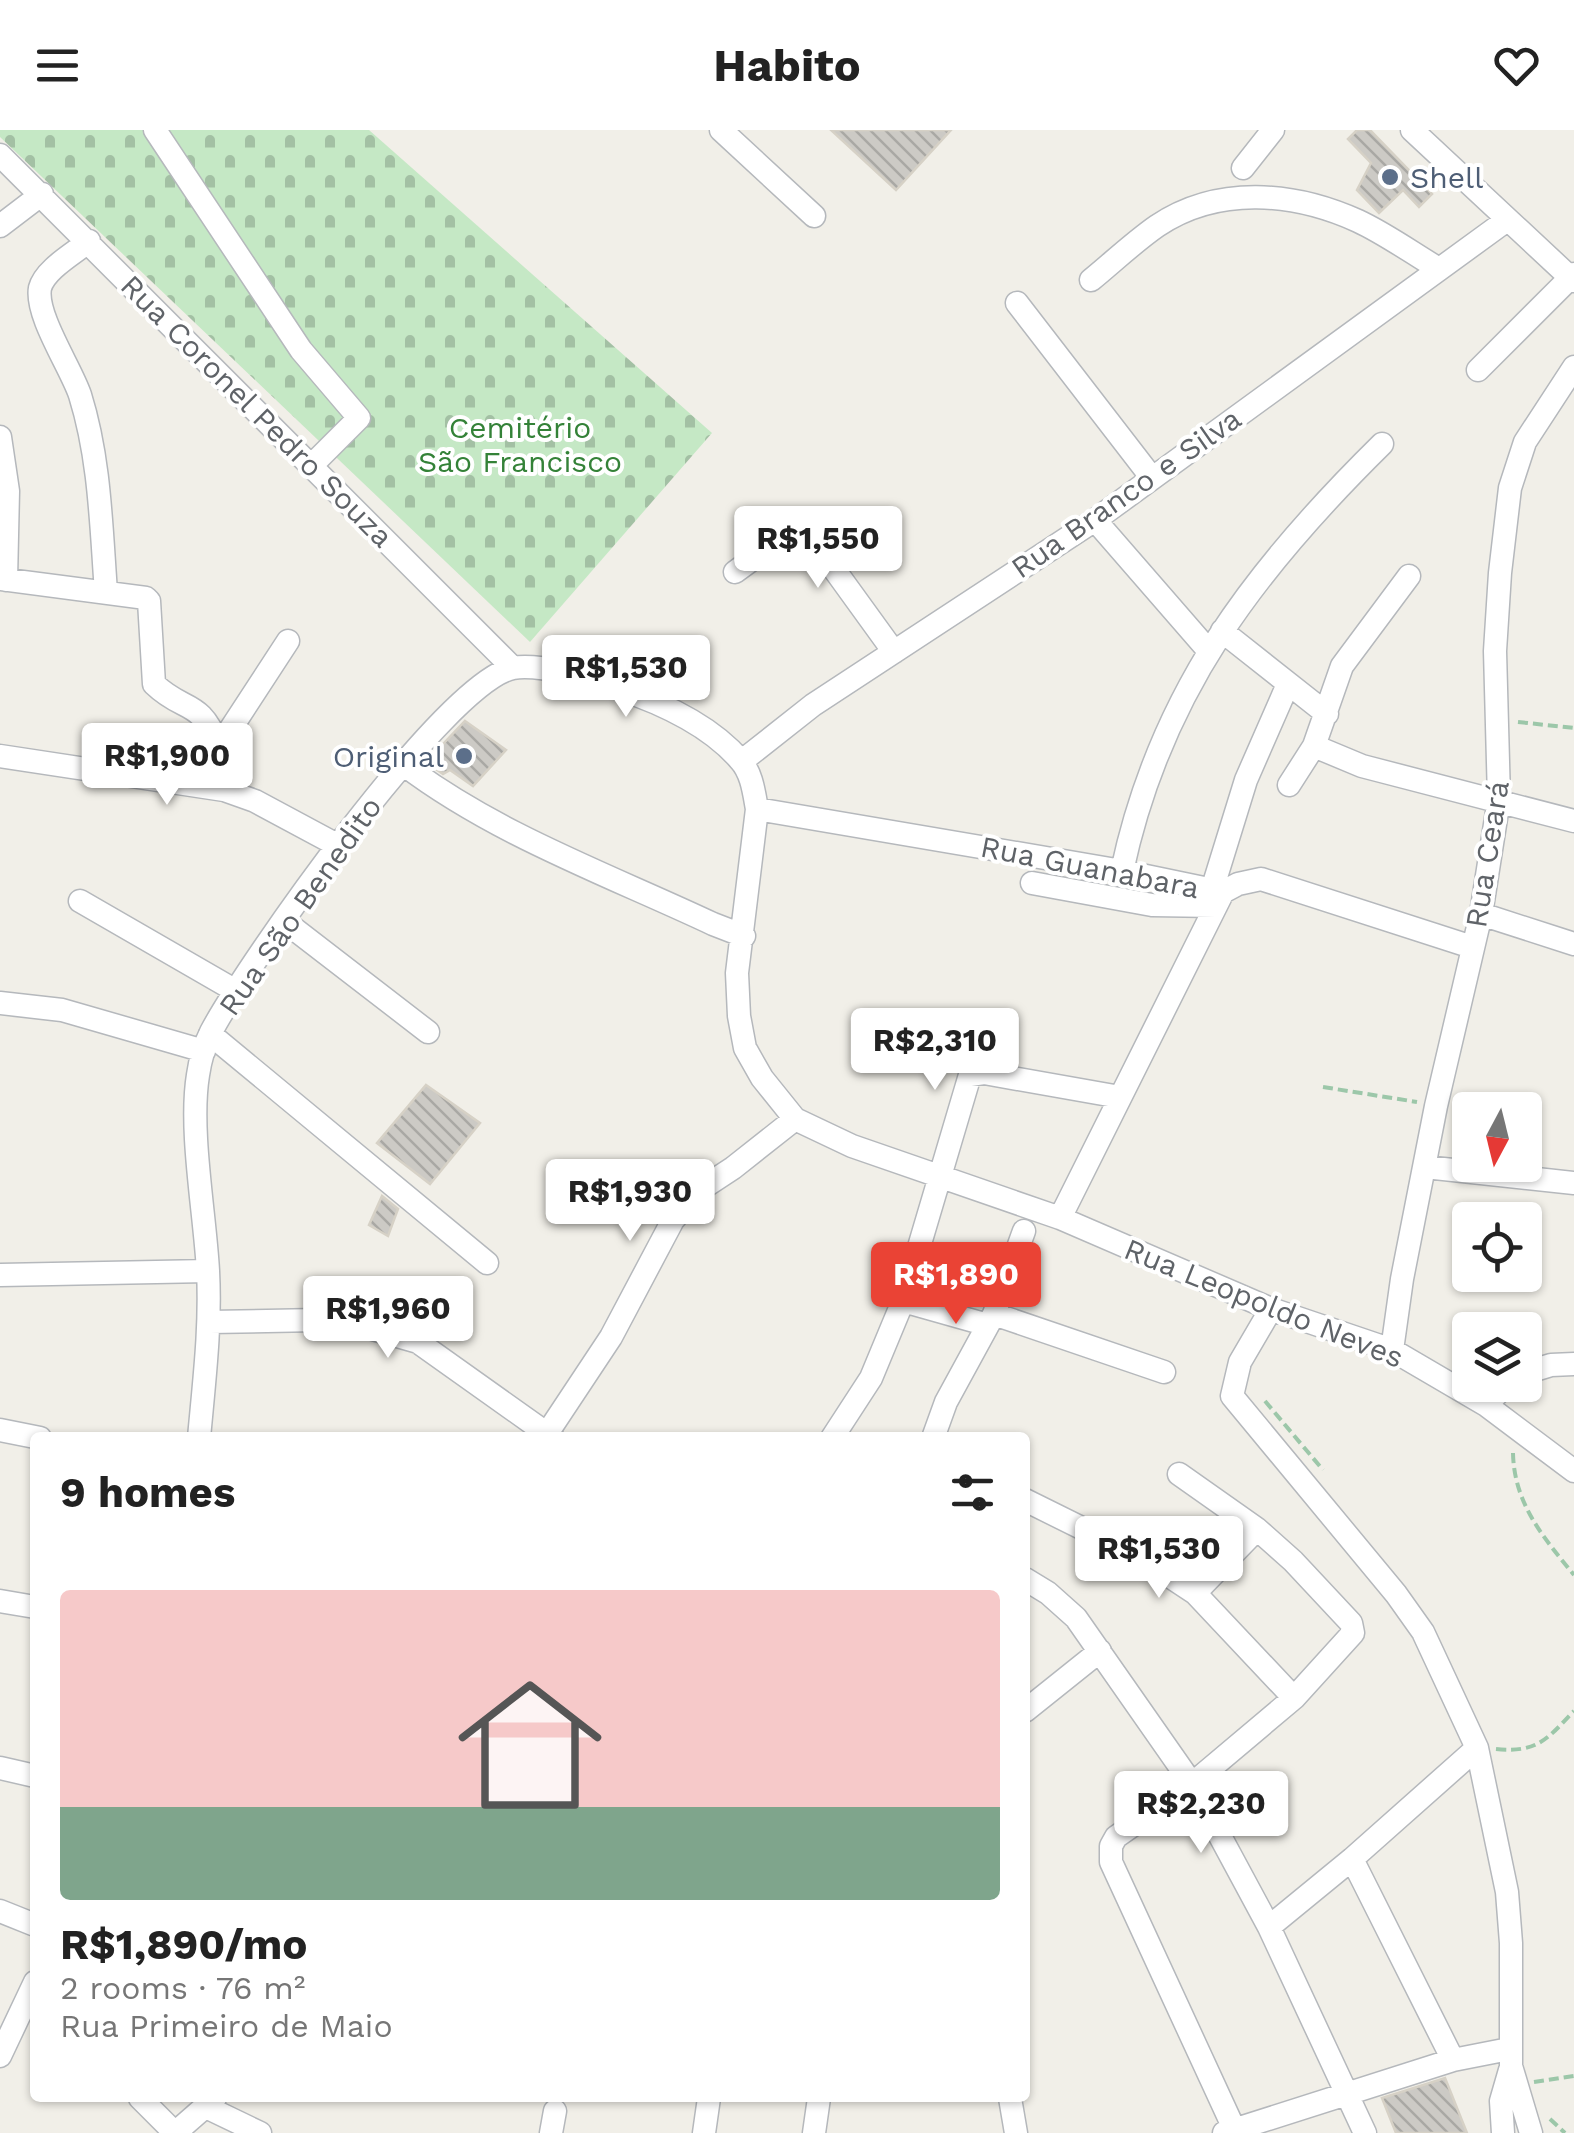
<!DOCTYPE html>
<html lang="en">
<head>
<meta charset="utf-8">
<style>
	body { margin:0; font-family:"Work Sans",sans-serif; background:#f2f2f2; color:#222; height:100vh; display:flex; flex-direction:column; font-size:38px; white-space:nowrap }
	* { box-sizing:border-box; margin:0 }
	p { font-size:32px; color:#767676 }
	.icon { flex:none; width:55px; height:55px; fill:none; stroke:currentColor; stroke-width:2; stroke-linecap:round; stroke-linejoin:round }
	.map { position:relative; flex:1; overflow:hidden }
	.drawer { position:absolute; left:30px; top:1302px; width:1000px; height:670px; display:flex; flex-direction:column; background:#fff; border-radius:10px; box-shadow:0 2px 8px #0004 }
	.drawer>* { flex:none }
	.needle { width:65px; rotate:187deg }
	.fabs { position:absolute; left:1452px; top:962px; display:grid; gap:20px }
	.fabs a { display:grid; place-items:center; width:90px; height:90px; border-radius:10px; background:#fff; box-shadow:0 2px 8px #0004; font-size:50px }
	.price { position:absolute; translate:-50% -85px; padding:0 22px; border-radius:10px; background:#fff; color:#222; font-size:32px; line-height:65px; filter:drop-shadow(0 2px 5px #0008) }
	.price::after { content:''; position:absolute; left:50%; top:60px; width:30px; height:22px; margin-left:-15px; background:inherit; clip-path:polygon(0 0,100% 0,50% 100%) }
	.price.current { background:#ea4335; color:#fff }
	ul { padding:0; list-style:none }
	li { display:grid; align-content:center; gap:20px; height:530px; padding:0 30px }
	li span { display:grid; place-items:center; height:310px; border-radius:10px; color:#555 }
	li>.icon { margin-inline-start:auto }
	span .icon { width:180px; height:180px; fill:#fffc; stroke-width:1 }
	li b { font-size:42px }
	h2 { display:flex; justify-content:space-between; align-items:center; height:120px; padding:0 30px; font-size:42px }
	header { display:flex; justify-content:space-between; align-items:center; height:130px; padding:0 30px; background:#fff; font-size:45px; font-weight:700 }
	.map>svg:first-child { display:block }
	.cemetery { fill:url(#cemetery-stones) }
	.building { fill:url(#building-back-hatch); stroke:#d6d1c6; stroke-width:2.5 }
	.lines { fill:none; stroke-linecap:round; stroke-linejoin:round }
	.minor-casing { stroke:#b5b8bc; stroke-width:25 }
	.path { stroke:#9cc7a9; stroke-width:4; stroke-dasharray:10 5; stroke-linecap:butt }
	.minor { stroke:#fff; stroke-width:22 }
	.service-dot { fill:#5c6f8a; stroke:#fff; stroke-width:4 }
	.labels { text-anchor:middle; dominant-baseline:central; stroke-width:8; stroke-linejoin:round; paint-order:stroke }
	.service-label { font-size:30px; fill:#4e5e75; stroke:#fff; text-anchor:start }
	.street-label { font-size:30px; fill:#5f6368; stroke:#fff }
	.park-label { font-size:30px; fill:#348238; stroke:#fff }
</style>
</head>
<body>
<header><svg class="icon" aria-label="menu" viewBox="0 0 24 24"><path d="M4 6h16M4 12h16M4 18h16"/></svg>Habito<svg class="icon" aria-label="heart" viewBox="0 0 24 24"><path d="M12 20l-8-8c-3-5 5-10 8-4 3-6 11-1 8 4z"/></svg></header>
<div class="map">
<svg width="1574" height="2003" viewBox="0 0 1574 2003">
	<defs>
		<pattern id="cemetery-stones" width="16" height="16" patternUnits="userSpaceOnUse" patternTransform="scale(2.5)"><rect width="16" height="16" fill="#c5e8c5"/><path d="M2 7V4a2 2 0 0 1 4 0v3zM10 15v-3a2 2 0 0 1 4 0v3z" fill="#a3c0a4"/></pattern>
		<pattern id="building-back-hatch" width="6" height="6" patternUnits="userSpaceOnUse" patternTransform="scale(2.5)"><rect width="6" height="6" fill="#cccac5"/><path d="M-1 5l2 2M0 0l6 6M5-1l2 2" fill="none" stroke="#a9a8a4"/></pattern>
	</defs>
	<rect width="100%" height="100%" fill="#f1efe8"/>
	<path class="cemetery" d="M0 0H369L712 303 530 512 0 7Z"/>
	<path class="building" d="M831 0H951L896 60Z
		M1357 0H1370L1432 64 1419 77 1403 60 1379 83 1357 60 1371 33 1348 9Z
		M465 591 506 620 473 656 450 640 443 644 426 632Z
		M426 955 480 993 430 1054 377 1013Z
		M382 1066 398 1079 388 1106 369 1095Z
		M1445 1948 1467 2003H1396L1382 1968Z"/>
	<g class="lines">
		<g class="minor-casing">
			<path id="minor" d="M155 0 301 220 359 288 312 335
				M721 0 814 86
				M1412 0 1574 151
				M0 25 513 538
				M1243 38 1273 0
				M0 96 42 64
				M89 111C75 123 45 139 40 158 35 185 71 238 80 265 100 329 101 395 106 462
				M1091 150C1113 132 1134 112 1157 96 1218 55 1294 62 1358 91 1386 104 1412 123 1439 139
				M1017 173 1152 348
				M1478 240 1574 144
				M0 307 8 361 6 450
				M1095 390 1208 520
				M735 442 796 397 805 399 894 522
				M0 449 146 468 149 471 154 554C184 583 200 568 218 615
				M1222 501 1327 584
				M1314 616 1362 636 1574 691
				M0 626 224 660 255 671 337 715
				M742 631 813 575 1095 390 1507 90
				M403 634C495 704 609 745 713 794L744 806
				M194 655 288 511
				M1289 655 1314 616 1342 536 1409 446
				M757 679 1122 741 1223 762 1238 754 1261 749 1472 817
				M1122 741C1160 562 1255 439 1382 314
				M1032 753 1152 775 1216 776
				M1212 760 1246 650 1288 554
				M80 771 236 861
				M1481 784 1574 814
				M284 791 428 902
				M0 873 62 880 204 921
				M210 904 487 1133
				M1425 1037 1574 1053
				M1060 1088 1223 762
				M0 1145 208 1141
				M903 1171 988 1195
				M1271 1179 1240 1232 1232 1266 1396 1464 1423 1502 1477 1618 1507 1762 1511 1813V1936L1531 2003
				M994 1184 1164 1242
				M210 1192 318 1190 369 1198 418 1212 553 1308
				M1392 1220 1402 1149 1436 976 1481 784 1499 669 1495 521 1500 443 1510 358 1525 312 1574 237
				M1525 1243 1551 1235 1574 1234
				M1486 1275 1506 1255
				M0 1300 40 1308
				M199 1308C204 1252 211 1197 208 1141 205 1084 189 1000 198 945 200 931 205 914 211 902 247 834 445 552 513 538 539 533 591 549 617 558 659 572 710 595 740 630 752 643 754 663 757 679L737 843 739 886 745 918 762 948 795 989 852 1016 1060 1088 1271 1179 1392 1220 1486 1275 1574 1341
				M544 1308 611 1207 673 1090 698 1061 733 1038 795 989
				M832 1308 871 1248 903 1171 970 945 984 943 1120 967
				M933 1308 946 1272 994 1184 1024 1101
				M1179 1344 1257 1399 1293 1431 1351 1493 1353 1503 1294 1568 1192 1654 1116 1707 1111 1716V1732L1236 2003
				M1025 1370 1142 1428 1195 1463 1294 1568
				M1025 1449 1048 1463 1076 1488 1192 1654 1269 1797 1365 2003
				M1195 1463 1257 1399
				M0 1471 35 1477
				M1025 1581 1100 1521
				M0 1638 35 1646
				M1352 1729 1453 1930
				M0 1781 35 1795
				M1269 1797 1352 1729 1477 1618
				M0 1926 35 1852
				M140 1968 175 2003
				M1010 1968 1016 2003
				M206 1977 260 2003
				M175 2003 215 1968
				M551 2003 555 1981
				M704 2003 709 1968
				M814 2003 819 1968
				M1224 2003 1453 1930 1509 1919
				M1503 2003 1501 1971 1510 1940"/>
		</g>
		<path class="path" d="M1518 592 1574 598
			M1323 957 1417 972
			M1265 1271 1323 1340
			M1513 1323C1514 1374 1544 1408 1574 1445
			M1496 1619C1538 1623 1547 1609 1574 1581
			M1534 1952 1574 1946
			M1550 1989 1565 2003"/>
		<use href="#minor" class="minor"/>
	</g>
	<g class="service-dot">
		<circle cx="1390" cy="47" r="10"/>
		<circle cx="464" cy="626" r="10"/>
	</g>
	<g class="labels">
		<g class="service-label">
			<text x="1410" y="47">Shell</text>
			<text x="444" y="626" text-anchor="end">Original</text>
		</g>
		<g class="street-label">
			<text transform="translate(257 281) rotate(45)">Rua Coronel Pedro Souza</text>
			<text transform="translate(1126 363) rotate(-35)">Rua Branco e Silva</text>
			<text transform="translate(1487 724) rotate(-81)">Rua Ceará</text>
			<text transform="translate(1090 737) rotate(11)">Rua Guanabara</text>
			<text transform="translate(300 776) rotate(-55)">Rua São Benedito</text>
			<text transform="translate(1264 1173) rotate(22)">Rua Leopoldo Neves</text>
		</g>
		<g class="park-label">
			<text x="520" y="297">Cemitério<tspan x="520" dy="34">São Francisco</tspan></text>
		</g>
	</g>
</svg>
<div class="fabs">
<a><svg class="needle" viewBox="-14 -14 28 28"><path d="M0-13l5 13h-10z" fill="#e53935"/><path d="M0 13l5-13h-10z" fill="#767676"/></svg></a>
<a><svg class="icon" aria-label="locate" viewBox="0 0 24 24"><circle cx="12" cy="12" r="6"/><path d="M12 2v4M12 18v4M2 12h4M18 12h4"/></svg></a>
<a><svg class="icon" aria-label="layers" viewBox="0 0 24 24"><path d="M12 4l9 5-9 5-9-5zM3 14l9 5 9-5"/></svg></a>
</div>
<b class="price" style="left:818px;top:461px">R$1,550</b>
<b class="price" style="left:626px;top:590px">R$1,530</b>
<b class="price" style="left:167px;top:678px">R$1,900</b>
<b class="price" style="left:935px;top:963px">R$2,310</b>
<b class="price" style="left:630px;top:1114px">R$1,930</b>
<b class="price current" style="left:956px;top:1197px">R$1,890</b>
<b class="price" style="left:388px;top:1231px">R$1,960</b>
<b class="price" style="left:1159px;top:1471px">R$1,530</b>
<b class="price" style="left:1201px;top:1726px">R$2,230</b>
<section class="drawer">
<h2>9 homes<svg class="icon" aria-label="filters" viewBox="0 0 24 24"><path d="M4 7h16M4 17h16"/><circle cx="9" cy="7" r="2"/><circle cx="15" cy="17" r="2"/></svg></h2>
<ul>
<li><span style="background:linear-gradient(#f6c9c9 70%,#7fa58c 0)"><svg class="icon" aria-label="home" viewBox="0 0 24 24"><path d="M3 11l9-7 9 7M6 9v11h12V9"/></svg></span><div><b>R$1,890/mo</b><p>2 rooms · 76 m²</p><p>Rua Primeiro de Maio</p></div></li>
</ul>
</section>
</div>
</body>
</html>
